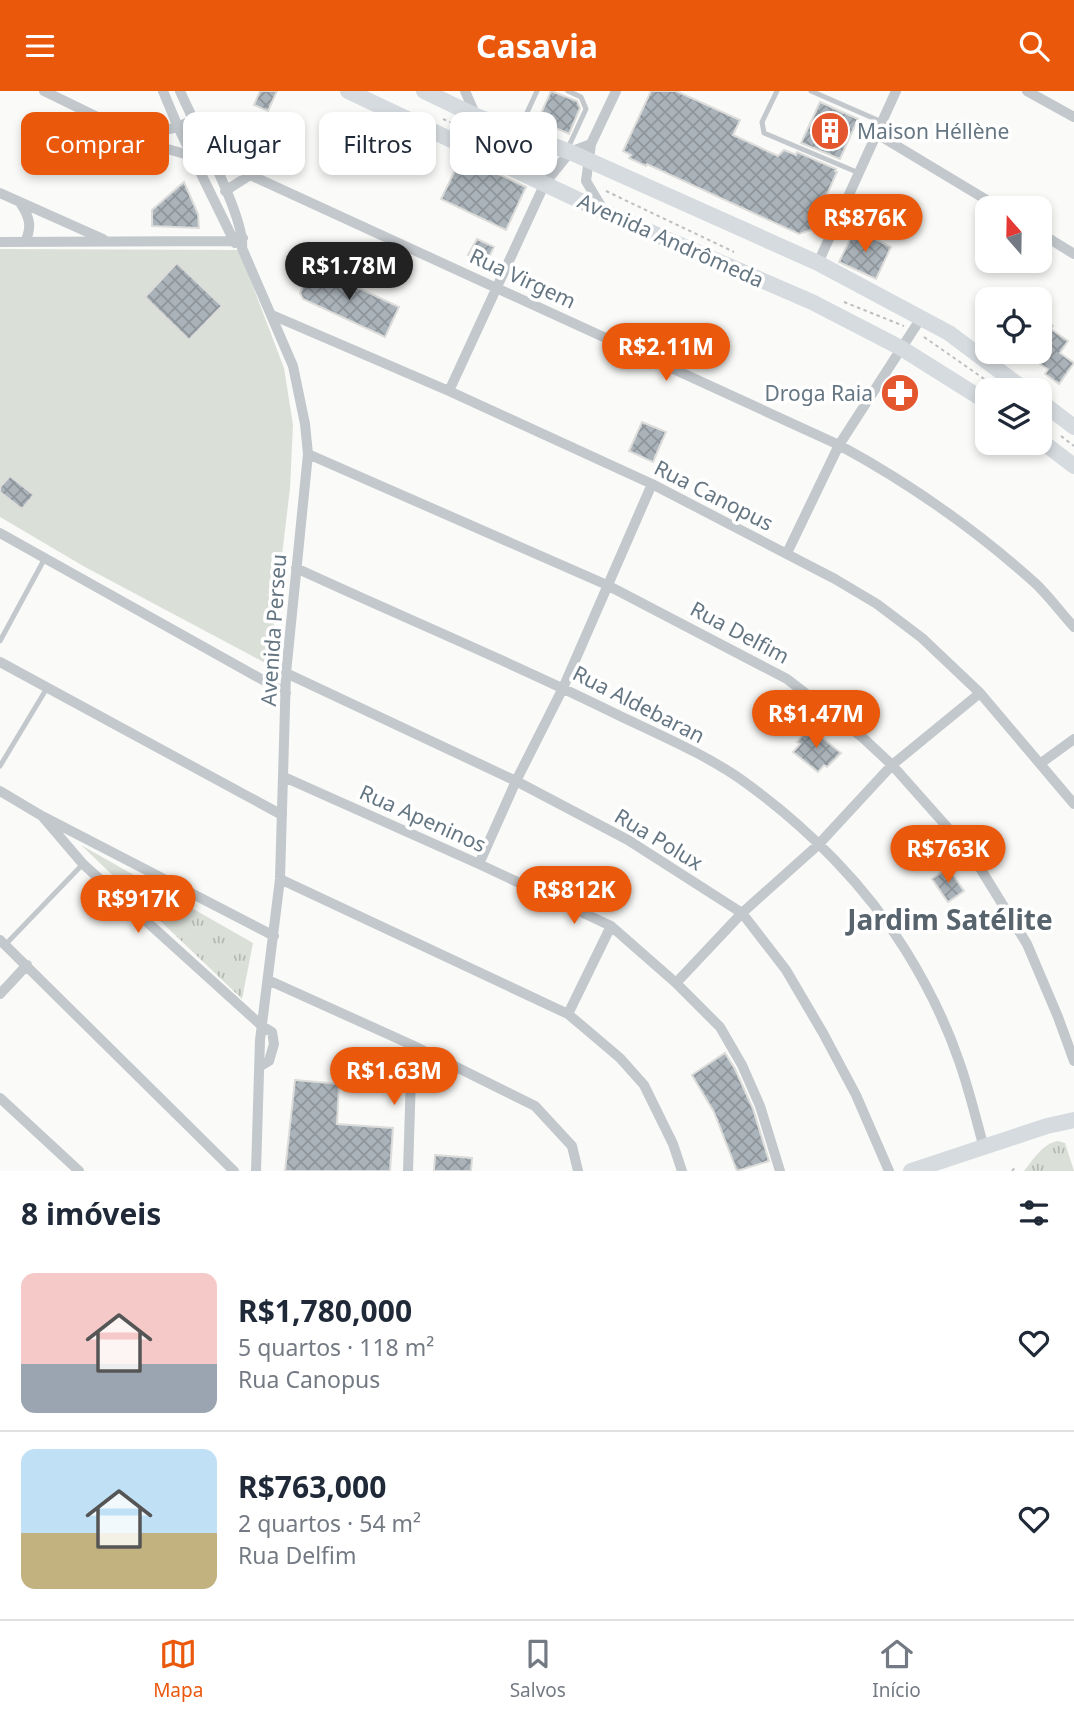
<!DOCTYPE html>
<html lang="pt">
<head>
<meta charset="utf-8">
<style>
	body { margin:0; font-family:"Noto Sans",sans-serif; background:#f2f2f3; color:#1f2937; height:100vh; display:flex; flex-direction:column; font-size:26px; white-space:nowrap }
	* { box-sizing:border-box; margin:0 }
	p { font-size:23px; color:#747a83 }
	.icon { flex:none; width:38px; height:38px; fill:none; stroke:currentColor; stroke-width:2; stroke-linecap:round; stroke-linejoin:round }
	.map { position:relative; height:1080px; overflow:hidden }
	.panel { display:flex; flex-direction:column; background:#fff; flex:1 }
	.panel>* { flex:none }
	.hud { position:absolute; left:21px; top:21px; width:700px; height:63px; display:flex; gap:14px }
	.needle { width:46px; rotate:340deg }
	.controls { position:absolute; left:975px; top:105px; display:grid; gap:14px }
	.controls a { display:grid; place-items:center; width:77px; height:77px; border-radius:14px; background:#fff; box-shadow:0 4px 10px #0003; font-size:35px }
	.price { position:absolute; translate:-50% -60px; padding:0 16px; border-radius:24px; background:#ea580c; color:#fff; font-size:23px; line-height:46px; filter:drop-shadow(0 2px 4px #0008) }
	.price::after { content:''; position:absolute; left:50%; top:42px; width:21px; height:16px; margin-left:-10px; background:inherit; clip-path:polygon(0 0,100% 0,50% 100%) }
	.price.current { background:#222; color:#fff }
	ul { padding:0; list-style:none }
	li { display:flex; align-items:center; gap:21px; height:175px; padding:0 21px }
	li+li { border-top:2px solid #e0e1e3 }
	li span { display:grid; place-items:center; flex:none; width:196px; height:140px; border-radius:14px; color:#555 }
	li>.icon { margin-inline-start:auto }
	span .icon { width:84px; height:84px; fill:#fffc; stroke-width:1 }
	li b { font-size:30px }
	h2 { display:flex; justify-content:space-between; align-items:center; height:84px; padding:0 21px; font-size:30px }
	.pill { padding:0 24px; border-radius:14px; background:#fff; box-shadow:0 4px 10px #0003; font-size:24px; line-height:63px }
	.pill.current { background:#ea580c; color:#fff }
	header { display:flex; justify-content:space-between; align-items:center; height:91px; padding:0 21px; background:#ea580c; color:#fff; font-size:32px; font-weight:700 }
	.dock { display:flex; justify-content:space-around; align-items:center; height:98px; border-top:2px solid #e0e1e3; background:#fff; font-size:19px; color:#747a83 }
	.dock a { display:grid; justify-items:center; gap:4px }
	.dock .current { color:#ea580c }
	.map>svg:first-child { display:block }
	.park { fill:url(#park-tufts) }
	.pitch { fill:#dadfd7 }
	.building { fill:url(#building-cross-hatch); stroke:#dcdcda; stroke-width:2 }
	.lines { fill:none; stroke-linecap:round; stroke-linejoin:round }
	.path { stroke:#bbbfc2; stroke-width:2; stroke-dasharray:3.5 3.5; stroke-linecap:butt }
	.lane { stroke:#c3c8cc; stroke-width:5 }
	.street { stroke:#c3c8cc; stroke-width:10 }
	.secondary { stroke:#d6dbdf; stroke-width:16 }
	.labels { text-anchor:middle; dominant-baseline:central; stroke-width:7; stroke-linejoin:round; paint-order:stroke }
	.poi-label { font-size:21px; fill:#657683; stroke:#fff; text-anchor:start }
	.street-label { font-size:21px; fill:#657683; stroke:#fff }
	.district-label { font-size:28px; font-weight:bold; fill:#57646e; stroke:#fff }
</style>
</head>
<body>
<header><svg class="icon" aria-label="menu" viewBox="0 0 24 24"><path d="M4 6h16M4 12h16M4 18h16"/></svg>Casavia<svg class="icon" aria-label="search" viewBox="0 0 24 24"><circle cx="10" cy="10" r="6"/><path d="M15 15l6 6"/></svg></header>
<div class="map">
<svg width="1074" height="1080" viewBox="0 0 1074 1080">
	<defs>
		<pattern id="park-tufts" width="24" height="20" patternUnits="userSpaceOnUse" patternTransform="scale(1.75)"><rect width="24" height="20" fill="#dadfd7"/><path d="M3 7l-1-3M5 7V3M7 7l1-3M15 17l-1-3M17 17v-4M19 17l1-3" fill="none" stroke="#b4b9b4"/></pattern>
		<pattern id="building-cross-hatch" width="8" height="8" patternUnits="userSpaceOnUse" patternTransform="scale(1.75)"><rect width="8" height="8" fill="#aab3b9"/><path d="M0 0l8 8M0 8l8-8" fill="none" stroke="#8e969c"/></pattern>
	</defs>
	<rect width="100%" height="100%" fill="#fafaf8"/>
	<path class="park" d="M81 754 253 852 242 908Z
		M1058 1050 1065 1052 1074 1080H1024C1033 1069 1043 1052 1058 1050Z"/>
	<path class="pitch" d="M0 158 239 159 284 277 293 334 290 397 269 574 85 476 0 426Z"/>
	<path class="building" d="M260 0H277L268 20 254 14Z
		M551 0 577 10 580 17 569 43 538 29Z
		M651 0H676L740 29 733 44 778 65 784 59 796 64 797 61 836 78 835 80 837 81 811 139 799 143 647 73 646 75 629 67 631 64 623 60Z
		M820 11 858 28 840 68 801 52Z
		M460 69 476 76 477 73 526 96 506 139 441 108Z
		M184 91 198 123 199 137 152 135V119Z
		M855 138 891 156 876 188 839 171Z
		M477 148 494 156 486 172 468 164Z
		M177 172 222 215 189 249 145 206Z
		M312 175 399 216 385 246 303 208 300 202Z
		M1040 225 1053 235 1051 238 1068 250 1060 262 1074 272 1059 293 1045 283 1048 278 1040 273Z
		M898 289 914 297 902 315 887 307Z
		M642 331 666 341 653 371 629 360Z
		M10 385 34 404 22 418 0 401V396Z
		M809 636 841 662 827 676 824 674 818 681 793 661 800 653 797 651Z
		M948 777 964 800 948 811 932 788Z
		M725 962 735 978 753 1018 769 1070 737 1080 714 1021 692 984Z
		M295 989 339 993 337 1033 393 1037 390 1080H285Z
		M435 1064 472 1067 471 1080H434Z"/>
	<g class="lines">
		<path class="path" d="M443 28 512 57
			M606 100 734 161
			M844 211 904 235
			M924 246 1000 299
			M1061 345 1074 355
			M1012 1080 1016 1075"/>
		<path class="lane" d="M568 0 581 6 586 18 568 57
			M777 0 762 31 764 42 859 82
			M811 0 882 31
			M519 39 537 0
			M0 550 45 467
			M0 675 47 597
			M5 854 83 773"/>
		<path class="street" d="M44 0 157 55 192 65 208 59 250 84
			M163 0 178 36 235 152
			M180 0C194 33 246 127 242 157L293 275 305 333 308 363 286 582 280 788 260 949 256 1080
			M465 0 476 25
			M1027 0 1074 26
			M877 43 1000 117
			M137 45 178 36 193 29
			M225 100 250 84 839 354C909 392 975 438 1035 492 1049 505 1061 522 1074 536
			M0 102 103 148
			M21 113C30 127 32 136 25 151
			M604 120 586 90 591 53 616 0
			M1040 142 1074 163
			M0 151 233 150 243 147
			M818 172 896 0
			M272 224 449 300 652 393 835 488 877 513 922 547 980 602 1074 713
			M449 300 545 92 570 61 591 53
			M308 363 607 494 787 588 862 646 892 674 972 764 1027 853 1058 926 1074 970
			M0 442 286 602
			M787 462 839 354 921 227
			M296 477C404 527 514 572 620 625 660 644 711 666 746 692 808 737 866 795 906 860 927 894 946 932 959 970 969 998 976 1028 984 1057
			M0 571 282 724
			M286 582 516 690 628 749 742 822 786 879 823 942 856 1004 889 1080
			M1041 672 1074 648
			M284 686 479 773 611 835 676 892 720 936 742 974 760 1015 780 1080
			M0 700 42 725 274 845
			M42 725 83 773 262 935 272 941 274 953 269 970 259 976
			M479 773 516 690 563 597 652 393
			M280 788 568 923 620 967 644 994 673 1053 682 1080
			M0 849 234 1080
			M268 889 412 954 535 1015 572 1055 578 1080
			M676 892 742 822 818 754 892 674 980 602
			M0 903 27 874
			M568 923 611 835
			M0 1007 79 1080
			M408 1080 412 954"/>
		<path class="secondary" d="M348 0 604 121 812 211 901 257 987 311
			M424 0 476 25 570 61 818 172 949 242 1025 299
			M505 75C519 71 535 65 530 47
			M1040 310 1074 336
			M1040 349 1074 375
			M911 1080 1047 1035 1074 1029"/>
	</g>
	<defs>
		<g id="building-disc" transform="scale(2.0125)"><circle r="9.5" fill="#e4572e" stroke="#fff"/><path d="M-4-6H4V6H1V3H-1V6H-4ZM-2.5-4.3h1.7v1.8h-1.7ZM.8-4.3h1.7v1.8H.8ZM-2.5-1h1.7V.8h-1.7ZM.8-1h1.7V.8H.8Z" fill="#fff"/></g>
		<g id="pharmacy-disc" transform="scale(2.0125)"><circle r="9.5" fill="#e4572e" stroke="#fff"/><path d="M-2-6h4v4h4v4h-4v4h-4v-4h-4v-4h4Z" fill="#fff"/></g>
	</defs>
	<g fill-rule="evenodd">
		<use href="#building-disc" x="830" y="40"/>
		<use href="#pharmacy-disc" x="900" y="302"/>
	</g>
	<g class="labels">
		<g class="poi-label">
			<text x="857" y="40">Maison Héllène</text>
			<text x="873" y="302" text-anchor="end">Droga Raia</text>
		</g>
		<g class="street-label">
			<text transform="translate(671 149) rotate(24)">Avenida Andrômeda</text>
			<text transform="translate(523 187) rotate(25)">Rua Virgem</text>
			<text transform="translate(714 404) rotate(27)">Rua Canopus</text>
			<text transform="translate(273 539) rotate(-86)">Avenida Perseu</text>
			<text transform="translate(740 541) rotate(28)">Rua Delfim</text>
			<text transform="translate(639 613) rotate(27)">Rua Aldebaran</text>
			<text transform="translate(423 727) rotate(24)">Rua Apeninos</text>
			<text transform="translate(659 748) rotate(31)">Rua Polux</text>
		</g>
		<g class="district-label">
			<text x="950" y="828">Jardim Satélite</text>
		</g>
	</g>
</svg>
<div class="controls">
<a><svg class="needle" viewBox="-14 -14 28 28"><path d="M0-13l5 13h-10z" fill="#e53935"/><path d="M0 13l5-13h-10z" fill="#747a83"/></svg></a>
<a><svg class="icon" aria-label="locate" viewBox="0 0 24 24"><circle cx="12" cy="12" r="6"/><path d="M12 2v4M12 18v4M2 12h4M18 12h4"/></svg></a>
<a><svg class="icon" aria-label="layers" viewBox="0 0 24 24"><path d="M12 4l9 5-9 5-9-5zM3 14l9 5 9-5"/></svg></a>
</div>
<b class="price" style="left:865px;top:163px">R$876K</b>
<b class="price current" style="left:349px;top:211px">R$1.78M</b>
<b class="price" style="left:666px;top:292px">R$2.11M</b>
<b class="price" style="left:816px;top:659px">R$1.47M</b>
<b class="price" style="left:948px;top:794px">R$763K</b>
<b class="price" style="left:574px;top:835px">R$812K</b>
<b class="price" style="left:138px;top:844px">R$917K</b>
<b class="price" style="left:394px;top:1016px">R$1.63M</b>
<div class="hud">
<a class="pill current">Comprar</a>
<a class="pill">Alugar</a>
<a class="pill">Filtros</a>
<a class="pill">Novo</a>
</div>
</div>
<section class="panel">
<h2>8 imóveis<svg class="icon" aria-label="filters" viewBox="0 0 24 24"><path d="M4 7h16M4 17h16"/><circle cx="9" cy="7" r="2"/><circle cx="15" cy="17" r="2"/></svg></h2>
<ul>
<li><span style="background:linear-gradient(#f6c9c9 65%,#9aa5b1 0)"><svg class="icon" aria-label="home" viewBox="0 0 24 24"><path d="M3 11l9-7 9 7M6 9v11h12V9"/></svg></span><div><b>R$1,780,000</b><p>5 quartos · 118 m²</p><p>Rua Canopus</p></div><svg class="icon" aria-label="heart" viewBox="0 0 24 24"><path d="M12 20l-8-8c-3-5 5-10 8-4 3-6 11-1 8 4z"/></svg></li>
<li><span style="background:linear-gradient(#bfe0f5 60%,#c2b280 0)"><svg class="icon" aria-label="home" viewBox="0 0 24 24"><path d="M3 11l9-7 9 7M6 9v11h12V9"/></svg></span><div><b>R$763,000</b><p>2 quartos · 54 m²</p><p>Rua Delfim</p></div><svg class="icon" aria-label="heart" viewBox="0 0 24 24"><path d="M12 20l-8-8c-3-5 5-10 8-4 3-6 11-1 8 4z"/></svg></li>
</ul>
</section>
<nav class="dock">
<a class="current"><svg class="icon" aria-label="map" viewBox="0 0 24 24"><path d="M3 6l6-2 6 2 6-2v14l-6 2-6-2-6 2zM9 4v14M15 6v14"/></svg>Mapa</a>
<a><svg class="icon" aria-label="saved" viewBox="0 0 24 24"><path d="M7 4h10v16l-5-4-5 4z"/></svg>Salvos</a>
<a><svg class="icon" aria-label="home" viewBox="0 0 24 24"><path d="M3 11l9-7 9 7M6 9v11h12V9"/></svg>Início</a>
</nav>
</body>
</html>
